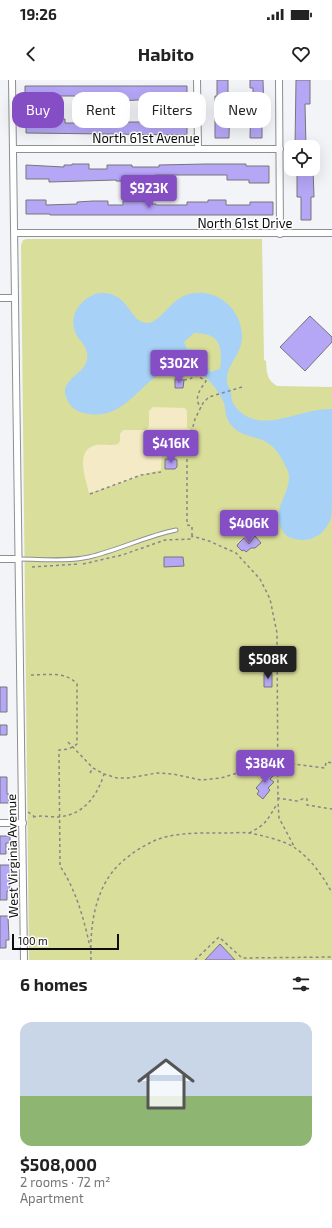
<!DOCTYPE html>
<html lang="en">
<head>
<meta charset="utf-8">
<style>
	body { margin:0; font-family:"Exo 2",sans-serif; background:#f6f6f6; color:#222; height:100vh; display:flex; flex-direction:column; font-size:15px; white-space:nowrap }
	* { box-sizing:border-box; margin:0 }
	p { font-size:13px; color:#767676 }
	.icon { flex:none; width:22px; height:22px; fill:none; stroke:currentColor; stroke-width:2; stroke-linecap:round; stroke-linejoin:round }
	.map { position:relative; height:880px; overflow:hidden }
	.drawer { display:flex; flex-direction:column; background:#fff; flex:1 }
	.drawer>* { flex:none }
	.top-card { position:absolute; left:12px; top:12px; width:308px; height:36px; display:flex; gap:8px }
	.controls { position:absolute; left:284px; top:60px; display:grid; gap:8px }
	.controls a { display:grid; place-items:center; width:36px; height:36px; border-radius:8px; background:#fff; box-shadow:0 4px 16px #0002; font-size:20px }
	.scale { position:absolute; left:12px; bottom:10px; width:107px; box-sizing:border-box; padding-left:4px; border:2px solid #0d0d0e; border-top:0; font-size:11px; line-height:14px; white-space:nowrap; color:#0d0d0e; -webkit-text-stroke:3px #fff; paint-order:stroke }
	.price { position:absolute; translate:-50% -34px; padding:0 9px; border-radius:4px; background:#854ec5; color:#fff; font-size:13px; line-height:26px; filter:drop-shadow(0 1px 2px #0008) }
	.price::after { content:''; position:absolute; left:50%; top:24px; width:12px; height:9px; margin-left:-6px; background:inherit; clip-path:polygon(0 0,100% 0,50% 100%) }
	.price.active { background:#222; color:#fff }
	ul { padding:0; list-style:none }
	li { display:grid; align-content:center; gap:8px; height:212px; padding:0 20px }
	li span { display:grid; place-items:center; height:124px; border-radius:12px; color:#555 }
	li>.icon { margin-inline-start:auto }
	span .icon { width:72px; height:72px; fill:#fffc; stroke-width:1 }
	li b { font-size:17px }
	h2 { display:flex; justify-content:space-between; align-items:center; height:48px; padding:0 20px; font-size:17px }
	.pill { padding:0 14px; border-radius:12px; background:#fff; box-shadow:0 4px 16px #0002; font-size:14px; line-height:36px }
	.pill.active { background:#854ec5; color:#fff }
	.status { display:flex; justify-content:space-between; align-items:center; height:28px; padding:0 20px; background:#fff; direction:ltr }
	.status svg { height:11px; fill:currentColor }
	header { display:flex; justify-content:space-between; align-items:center; height:52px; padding:0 20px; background:#fff; font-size:18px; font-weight:700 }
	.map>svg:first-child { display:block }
	.green { fill:#dade9b }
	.sand { fill:#f4eac5 }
	.water { fill:#a7d1f6; fill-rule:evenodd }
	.building { fill:#b5a6f6; stroke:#767679 }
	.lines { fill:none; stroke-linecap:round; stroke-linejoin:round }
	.service-casing { stroke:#8d8f92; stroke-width:5 }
	.minor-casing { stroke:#8d8f92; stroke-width:8 }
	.path { stroke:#86878a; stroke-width:1.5; stroke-dasharray:3 3; stroke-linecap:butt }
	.service { stroke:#fff; stroke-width:3 }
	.minor { stroke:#fff; stroke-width:6 }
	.labels { text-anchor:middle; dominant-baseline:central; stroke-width:3; stroke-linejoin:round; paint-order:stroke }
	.street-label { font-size:13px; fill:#0d0d0e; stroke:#fff }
</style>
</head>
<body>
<div class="status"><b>19:26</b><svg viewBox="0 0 49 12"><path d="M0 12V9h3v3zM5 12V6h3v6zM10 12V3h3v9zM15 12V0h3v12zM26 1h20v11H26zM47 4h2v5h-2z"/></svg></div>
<header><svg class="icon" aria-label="back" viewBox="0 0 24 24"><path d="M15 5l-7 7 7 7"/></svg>Habito<svg class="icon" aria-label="heart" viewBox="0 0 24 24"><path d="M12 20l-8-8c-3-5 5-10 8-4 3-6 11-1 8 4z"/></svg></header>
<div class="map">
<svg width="332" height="880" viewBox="0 0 332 880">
	<rect width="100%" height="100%" fill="#f2f4f8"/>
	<path class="green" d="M27 159H262L264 280 266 281C267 292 266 299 277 306L332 307V880H29L21 165 23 160Z"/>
	<path class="sand" d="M153 327 185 328 187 331V348L190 349 186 368 162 369 161 390C136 395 114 407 89 413 86 399 74 370 96 365 103 364 111 366 118 364L120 361V354L123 350H146L149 346V331Z"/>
	<path class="water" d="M99 213C131 211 128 243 148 243 159 243 171 220 186 215 215 205 243 229 242 258 241 271 234 278 229 289 227 293 227 299 227 304 228 306 229 307 230 309 233 314 229 318 235 326 259 358 301 327 332 329 332 355 332 382 332 408 332 417 332 430 331 438 327 450 317 459 305 460 297 460 289 459 284 453 268 433 290 416 289 396 289 392 285 385 283 381 267 350 246 363 231 345 225 338 226 331 224 323 221 315 210 299 202 295 149 266 139 342 89 334 81 333 73 330 69 323 54 300 85 296 87 279 89 269 82 263 77 256 66 237 81 217 99 213ZM194 253C220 253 223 266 220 289L210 292 201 270 187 269 184 262Z"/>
	<path class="building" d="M217 0H228V16H230L229 58H215V16H217Z
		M250 0H263L264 36H262V58H250L251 19H253V8H250Z
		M296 0H310V24H305L306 67H295Z
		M25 6H187V19L156 17V19L100 22V20H75V16H44V18H33V16H25Z
		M120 38H127V42H150V39L187 41V55L26 53V39H39V43H56V39H65V43H79V40H86V42H120Z
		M72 84H89V89H107V85H132V87H159V85L205 84H246V86H269V103H249V100H227V95H155V102L116 101V100L49 102V99H26V85L64 87V85H72Z
		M297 89H313L314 117H311V140H301V117H297Z
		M26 120H46V125L77 124V122L93 121H108V125H123V121H152V124H156V125H187V122H208V120H226V125H250V122H273V135H50V134H26Z
		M310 236 332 257V262L305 291 280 267Z
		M175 299 184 300 183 308H175Z
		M165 379H175L177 380V387L175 389H165Z
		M255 456 261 463 255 468H251L246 472 244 470 242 471 237 466 238 464 244 458 249 464Z
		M164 477H183L184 486 164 487Z
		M264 594H272V607H264Z
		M0 607H7V632H0Z
		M0 645H7V655H0Z
		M269 689 275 694 270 699 274 702 268 708 270 710 263 719 257 714 259 711 256 708 264 699 261 697Z
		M0 697H7V714H9V723H0Z
		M0 756H10V763H6V774H0Z
		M0 785H10V811H7V820H0Z
		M0 836H8L9 860H6V868H0Z
		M220 864 235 880H205Z"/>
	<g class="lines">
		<g class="service-casing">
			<path id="service" d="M19 479C42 479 66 482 89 477 119 470 146 456 176 450"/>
		</g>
		<g class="minor-casing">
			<path id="minor" d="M12 0 24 880
				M197 0 198 69
				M279 0 280 154
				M13 69H280
				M14 153H332
				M0 218H15
				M0 479H18
				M0 743H23"/>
		</g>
		<path class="path" d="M184 300 190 299 196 295 206 301C200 310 193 318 201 328
			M90 414 141 395 161 392
			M192 456V446L187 445V369L195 339 203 323 209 317 242 307
			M83 484 122 475 165 460 192 459V456L209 461 236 473 260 499 270 519 277 553 278 722 279 738 295 768
			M32 487 79 484
			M31 595C47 595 66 591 77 604V664L69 669 59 670V672L60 786C76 810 84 839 90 867
			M68 662 93 688 104 694 117 698H128L157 693 173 694 201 700 221 698 247 690 284 688 293 684 325 688 326 682 332 683
			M90 693 93 688
			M277 718 297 721 305 718 307 719V725L332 729
			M28 732 34 736
			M33 737C40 735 50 737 58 737 84 735 97 716 104 694
			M249 753C267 744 267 740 277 724
			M91 880C90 851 93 820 110 795 121 780 138 768 156 760 177 752 202 753 225 753 233 753 242 752 249 753 261 755 286 761 295 768 311 779 323 796 332 813
			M195 880 219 857 242 878 332 877"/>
		<use href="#service" class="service"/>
		<use href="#minor" class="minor"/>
	</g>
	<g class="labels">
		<g class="street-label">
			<text x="146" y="58">North 61st Avenue</text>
			<text x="245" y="143">North 61st Drive</text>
			<text transform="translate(12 776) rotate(-91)">West Virginia Avenue</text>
		</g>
	</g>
</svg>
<div class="controls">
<a><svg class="icon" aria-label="locate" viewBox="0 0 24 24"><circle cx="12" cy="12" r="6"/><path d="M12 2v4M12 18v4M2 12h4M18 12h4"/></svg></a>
</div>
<div class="scale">100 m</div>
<b class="price" style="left:149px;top:129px">$923K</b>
<b class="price" style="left:179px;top:304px">$302K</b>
<b class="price" style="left:171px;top:384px">$416K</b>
<b class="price" style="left:249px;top:464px">$406K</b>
<b class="price active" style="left:268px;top:600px">$508K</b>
<b class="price" style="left:265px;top:704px">$384K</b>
<div class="top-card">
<a class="pill active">Buy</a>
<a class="pill">Rent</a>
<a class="pill">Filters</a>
<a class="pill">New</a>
</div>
</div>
<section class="drawer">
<h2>6 homes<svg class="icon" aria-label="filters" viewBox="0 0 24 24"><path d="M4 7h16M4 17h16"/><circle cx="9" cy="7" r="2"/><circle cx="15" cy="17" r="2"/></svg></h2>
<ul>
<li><span style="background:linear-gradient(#c9d6e8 60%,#8fb573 0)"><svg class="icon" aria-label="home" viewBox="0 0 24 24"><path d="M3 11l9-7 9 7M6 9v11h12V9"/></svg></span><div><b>$508,000</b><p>2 rooms · 72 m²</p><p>Apartment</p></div></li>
</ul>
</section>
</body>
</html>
